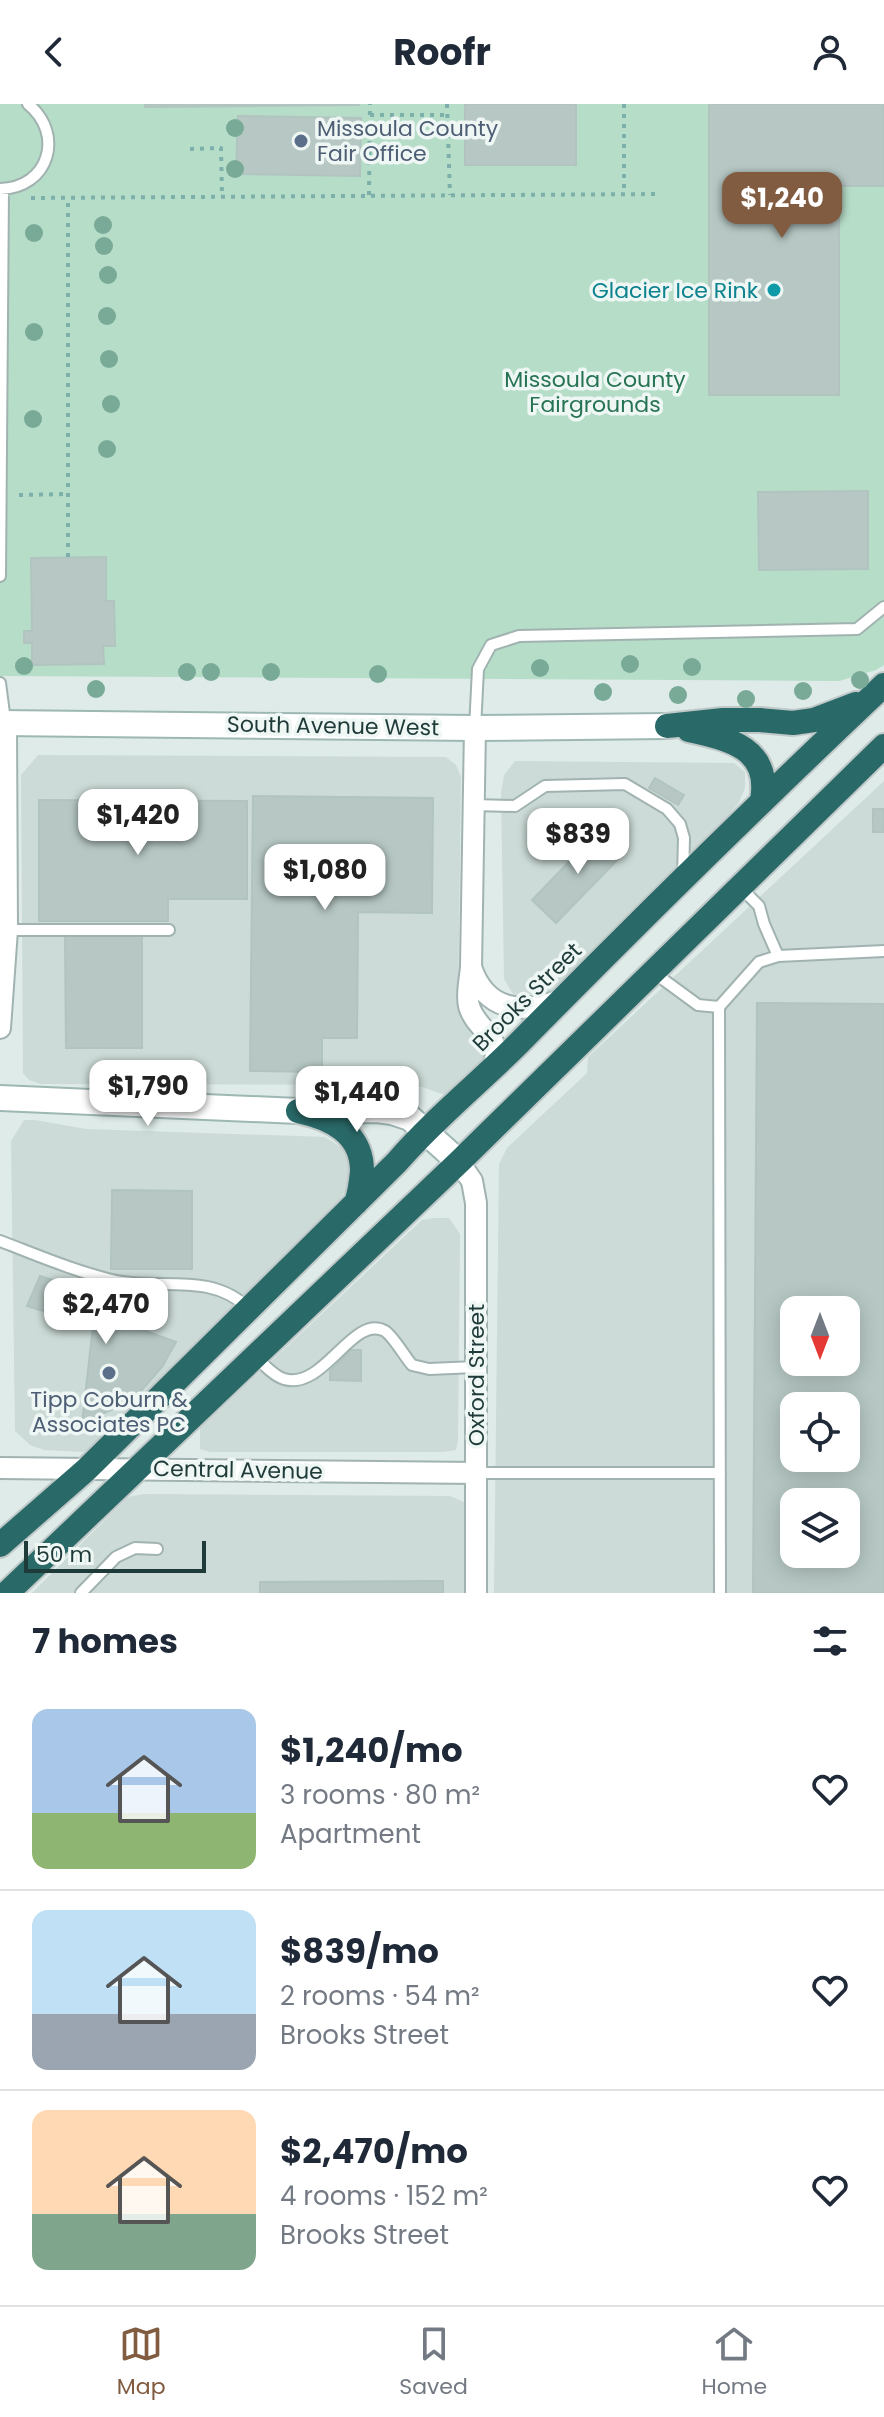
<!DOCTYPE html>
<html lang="en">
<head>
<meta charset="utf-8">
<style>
	body { margin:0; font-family:Poppins,sans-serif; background:#f6f6f7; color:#1f2937; height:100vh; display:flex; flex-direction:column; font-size:30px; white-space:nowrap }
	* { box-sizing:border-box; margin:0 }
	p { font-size:26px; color:#747a83 }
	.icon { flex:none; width:44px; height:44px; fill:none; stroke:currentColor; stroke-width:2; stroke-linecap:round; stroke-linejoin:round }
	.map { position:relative; height:1489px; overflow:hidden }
	.details { display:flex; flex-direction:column; background:#fff; flex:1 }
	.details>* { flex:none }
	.needle { width:52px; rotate:180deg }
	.tools { position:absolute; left:780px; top:1192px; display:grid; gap:16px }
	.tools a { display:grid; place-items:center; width:80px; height:80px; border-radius:16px; background:#fff; box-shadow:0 4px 20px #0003; font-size:40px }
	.scale { position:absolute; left:24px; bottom:20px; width:182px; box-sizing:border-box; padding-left:8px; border:4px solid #1f3b39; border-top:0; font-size:22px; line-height:28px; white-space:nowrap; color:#1f3b39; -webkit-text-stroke:6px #eff7f5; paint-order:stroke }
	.price { position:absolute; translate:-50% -68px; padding:0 18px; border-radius:16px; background:#fff; color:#222; font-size:26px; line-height:52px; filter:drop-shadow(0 2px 4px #0008) }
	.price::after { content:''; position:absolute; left:50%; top:48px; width:24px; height:18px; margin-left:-12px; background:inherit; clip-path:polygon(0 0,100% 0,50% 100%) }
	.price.on { background:#815c41; color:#fff }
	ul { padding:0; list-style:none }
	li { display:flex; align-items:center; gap:24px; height:200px; padding:0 32px }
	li+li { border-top:2px solid #e0e1e3 }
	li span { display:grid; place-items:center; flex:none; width:224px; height:160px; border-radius:16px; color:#555 }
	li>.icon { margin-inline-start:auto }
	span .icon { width:96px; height:96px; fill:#fffc; stroke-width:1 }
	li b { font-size:34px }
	h2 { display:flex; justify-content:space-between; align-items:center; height:96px; padding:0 32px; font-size:34px }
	header { display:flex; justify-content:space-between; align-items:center; height:104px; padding:0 32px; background:#fff; font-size:36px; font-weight:700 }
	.tabs { display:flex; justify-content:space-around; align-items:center; height:112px; border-top:2px solid #e0e1e3; background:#fff; font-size:22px; color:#747a83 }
	.tabs a { display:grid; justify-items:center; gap:4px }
	.tabs .on { color:#815c41 }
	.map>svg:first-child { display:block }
	.built { fill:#ccdbd7; fill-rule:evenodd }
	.green { fill:#b6ddc8 }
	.building { fill:#b7c8c4; stroke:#b1c4c0; stroke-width:2; fill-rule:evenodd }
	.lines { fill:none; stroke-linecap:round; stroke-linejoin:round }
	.lane-casing { stroke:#a1b3b0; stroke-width:14 }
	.street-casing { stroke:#a1b3b0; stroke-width:24 }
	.secondary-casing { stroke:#9db7b3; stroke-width:28 }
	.highway-casing { stroke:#c0c8c8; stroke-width:28 }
	.path { stroke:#7db0aa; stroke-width:4; stroke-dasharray:4 6; stroke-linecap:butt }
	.lane { stroke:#fff; stroke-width:10 }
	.street { stroke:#fff; stroke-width:20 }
	.secondary { stroke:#fff; stroke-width:24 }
	.highway { stroke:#296968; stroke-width:24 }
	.tree { fill:#79aa97 }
	.service-dot { fill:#5c6f8a; stroke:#eff7f5; stroke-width:3 }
	.culture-dot { fill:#0f9aa8; stroke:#eff7f5; stroke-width:3 }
	.labels { text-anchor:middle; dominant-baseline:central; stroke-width:7; stroke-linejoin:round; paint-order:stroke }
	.service-label { font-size:22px; fill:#4e5e75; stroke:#eff7f5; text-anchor:start }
	.culture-label { font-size:22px; fill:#0d838f; stroke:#eff7f5; text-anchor:end }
	.park-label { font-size:22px; fill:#277454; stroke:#eff7f5 }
	.street-label { font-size:22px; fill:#1f3b39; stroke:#eff7f5 }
</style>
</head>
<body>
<header><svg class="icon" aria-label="back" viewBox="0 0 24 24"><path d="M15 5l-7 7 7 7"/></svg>Roofr<svg class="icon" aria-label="person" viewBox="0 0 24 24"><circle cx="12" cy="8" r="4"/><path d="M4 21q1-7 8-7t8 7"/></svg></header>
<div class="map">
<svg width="884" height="1489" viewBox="0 0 884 1489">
	<rect width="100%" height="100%" fill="#deebe8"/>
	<path class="built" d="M38 651 446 653 456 661 461 673 458 900 482 935 485 948 482 961 448 992 422 983 401 981 41 980 29 976 23 969 21 671Z
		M515 657 734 659 745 668V684L739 698 717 728 546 891 529 893 513 890 504 875 501 689 504 671Z
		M884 677V1489H494L499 1060 507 1044 587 969 588 953ZM794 1206H846V1258H794ZM794 1302H846V1354H794ZM794 1398H846V1450H794Z
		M24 1016H35L86 1025 325 1033 342 1044 348 1051 351 1061 348 1083 336 1101 97 1340 83 1348 44 1346 30 1341 15 1327 11 1037Z
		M434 1114H449L460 1130 458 1336 456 1346 442 1348H210L200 1345V1324L422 1116Z
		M143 1390 450 1392 464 1398 468 1405V1489H32L128 1393Z"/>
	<path class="green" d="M0 0H884V561L876 566 839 577 0 572Z"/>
	<path class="building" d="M145 0H359V1L145 3Z
		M465 0H576V61H465Z
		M709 0H884V82H839V291H709Z
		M238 12 361 14 360 72 236 70Z
		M868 387V465L759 466 758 388Z
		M106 453V497H114L115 542H103L104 560 32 561V539H24V527H32L31 454Z
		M655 674 684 691 678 701 649 684Z
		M253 692 433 694 432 809 358 808 357 934H322V968L250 967Z
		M39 696 247 697V795H168V817H39Z
		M873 705H884V728H873Z
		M600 726 624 749 556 819 532 796Z
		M142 831V944H66L65 832Z
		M757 899 884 900V1489H753ZM794 1206H846V1258H794ZM794 1302H846V1354H794ZM794 1398H846V1450H794Z
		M112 1086 192 1087V1165H111Z
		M40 1172 106 1193 102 1211 176 1238 162 1263 141 1287 115 1304 82 1319 93 1222 27 1202Z
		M351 1246H361V1277L330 1276V1267Z
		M443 1477V1489H260V1478Z"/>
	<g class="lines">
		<g class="lane-casing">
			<path id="lane" d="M0 85C49 84 65 30 28 0
				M0 472 3 85
				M0 579 5 617
				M475 624 478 565 491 541 519 532 857 525 884 503
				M474 701 515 702 545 682 625 680 667 705 680 720 684 734 683 772
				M740 783 759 802 764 820 778 852
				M3 826H169
				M653 868 698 901 719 903
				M0 1137C37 1151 74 1167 112 1176 158 1187 210 1167 248 1204
				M255 1252C263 1260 274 1272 284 1275 324 1287 353 1209 385 1227 393 1232 405 1253 412 1261L429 1265 476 1263
				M477 1369H720
				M81 1489 116 1453 135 1444 157 1445
				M720 1489 719 903 759 858 778 852 884 847"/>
		</g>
		<g class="street-casing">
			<path id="street" d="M475 624 471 863C470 875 466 891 469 902 477 929 504 929 493 966
				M471 863C486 908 522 910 561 896
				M0 924 7 826 6 619
				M459 1058 472 1077 476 1099V1489
				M0 1364 477 1369"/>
		</g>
		<g class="secondary-casing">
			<path id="secondary" d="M0 619 475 624 667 622
				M0 994 298 1007 377 1006 392 1008 410 1014 459 1058"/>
		</g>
		<g class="highway-casing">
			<path id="highway" d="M667 622 723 616H760L793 619 814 616 856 600
				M689 626C730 635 771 644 762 697
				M298 1007C331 1014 362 1029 362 1067 361 1078 360 1088 356 1099
				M0 1441 87 1365 397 1058C434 1015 479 979 519 939 638 818 760 698 884 581
				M7 1489 459 1058 884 642"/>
		</g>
		<path class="path" d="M447 0 450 91
			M624 0V90
			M370 11H447
			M190 45 221 44 222 92
			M369 91 370 0
			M31 94 661 90
			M19 391 68 390
			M68 453V94"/>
		<use href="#lane" class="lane"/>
		<use href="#street" class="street"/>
		<use href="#secondary" class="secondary"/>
		<use href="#highway" class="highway"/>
	</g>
	<g class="tree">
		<circle cx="235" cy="24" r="9"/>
		<circle cx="235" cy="65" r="9"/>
		<circle cx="103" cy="121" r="9"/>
		<circle cx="34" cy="129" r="9"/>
		<circle cx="104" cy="142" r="9"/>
		<circle cx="108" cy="171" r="9"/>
		<circle cx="107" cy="212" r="9"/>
		<circle cx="34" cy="228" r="9"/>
		<circle cx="109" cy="255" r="9"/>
		<circle cx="111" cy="300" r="9"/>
		<circle cx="33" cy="315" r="9"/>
		<circle cx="107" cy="345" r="9"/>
		<circle cx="630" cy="560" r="9"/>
		<circle cx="24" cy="562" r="9"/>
		<circle cx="692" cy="563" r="9"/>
		<circle cx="540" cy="564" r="9"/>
		<circle cx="187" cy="568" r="9"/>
		<circle cx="211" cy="568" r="9"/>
		<circle cx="271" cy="568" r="9"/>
		<circle cx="378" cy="570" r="9"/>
		<circle cx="860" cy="576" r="9"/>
		<circle cx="96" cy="585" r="9"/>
		<circle cx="803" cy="587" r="9"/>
		<circle cx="603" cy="588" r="9"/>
		<circle cx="678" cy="591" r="9"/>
		<circle cx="746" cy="595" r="9"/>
	</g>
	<g class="service-dot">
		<circle cx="301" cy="37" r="8"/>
		<circle cx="109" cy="1269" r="8"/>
	</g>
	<circle class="culture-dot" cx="774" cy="186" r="8"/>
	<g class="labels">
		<g class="service-label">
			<text x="317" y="24">Missoula County<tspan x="317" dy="25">Fair Office</tspan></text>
			<text x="109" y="1295" text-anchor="middle">Tipp Coburn &amp;<tspan x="109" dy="25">Associates PC</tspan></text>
		</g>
		<g class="culture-label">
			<text x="758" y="186">Glacier Ice Rink</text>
		</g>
		<g class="park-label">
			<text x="595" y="275">Missoula County<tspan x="595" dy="25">Fairgrounds</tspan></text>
		</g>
		<g class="street-label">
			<text transform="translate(333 622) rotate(1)">South Avenue West</text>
			<text transform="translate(527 893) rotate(-45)">Brooks Street</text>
			<text transform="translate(476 1271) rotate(-90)">Oxford Street</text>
			<text transform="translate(238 1366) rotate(1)">Central Avenue</text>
		</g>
	</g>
</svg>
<div class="tools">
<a><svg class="needle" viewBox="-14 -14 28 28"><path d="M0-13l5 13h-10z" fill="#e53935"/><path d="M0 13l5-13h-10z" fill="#747a83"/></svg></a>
<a><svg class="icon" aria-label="locate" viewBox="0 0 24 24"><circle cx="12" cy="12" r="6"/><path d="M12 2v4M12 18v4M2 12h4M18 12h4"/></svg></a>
<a><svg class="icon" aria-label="layers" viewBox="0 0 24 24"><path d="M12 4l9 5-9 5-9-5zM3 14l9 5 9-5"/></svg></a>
</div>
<div class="scale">50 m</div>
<b class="price on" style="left:782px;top:136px">$1,240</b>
<b class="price" style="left:138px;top:753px">$1,420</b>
<b class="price" style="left:578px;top:772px">$839</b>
<b class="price" style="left:325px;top:808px">$1,080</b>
<b class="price" style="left:148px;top:1024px">$1,790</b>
<b class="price" style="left:357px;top:1030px">$1,440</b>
<b class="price" style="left:106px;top:1242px">$2,470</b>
</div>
<section class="details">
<h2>7 homes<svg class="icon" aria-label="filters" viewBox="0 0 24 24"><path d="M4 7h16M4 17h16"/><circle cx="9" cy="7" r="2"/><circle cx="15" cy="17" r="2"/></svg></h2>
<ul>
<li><span style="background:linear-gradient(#a9c7e8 65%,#8fb573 0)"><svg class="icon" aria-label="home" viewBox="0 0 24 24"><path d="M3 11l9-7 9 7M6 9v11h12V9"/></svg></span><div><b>$1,240/mo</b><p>3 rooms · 80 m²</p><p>Apartment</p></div><svg class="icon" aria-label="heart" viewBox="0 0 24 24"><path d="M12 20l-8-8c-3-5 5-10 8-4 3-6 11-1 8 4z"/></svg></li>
<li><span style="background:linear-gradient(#bfe0f5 65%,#9aa5b1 0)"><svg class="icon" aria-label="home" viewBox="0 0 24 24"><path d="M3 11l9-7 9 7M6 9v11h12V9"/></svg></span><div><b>$839/mo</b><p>2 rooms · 54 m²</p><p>Brooks Street</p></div><svg class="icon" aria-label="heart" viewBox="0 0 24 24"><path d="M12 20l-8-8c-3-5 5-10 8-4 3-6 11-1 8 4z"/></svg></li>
<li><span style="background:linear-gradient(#ffd9b3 65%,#7fa58c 0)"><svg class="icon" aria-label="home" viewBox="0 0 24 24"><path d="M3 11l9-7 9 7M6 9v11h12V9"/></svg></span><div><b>$2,470/mo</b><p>4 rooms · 152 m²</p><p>Brooks Street</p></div><svg class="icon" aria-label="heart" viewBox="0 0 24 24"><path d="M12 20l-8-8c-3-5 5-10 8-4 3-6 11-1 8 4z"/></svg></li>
</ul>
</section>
<nav class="tabs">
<a class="on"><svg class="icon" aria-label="map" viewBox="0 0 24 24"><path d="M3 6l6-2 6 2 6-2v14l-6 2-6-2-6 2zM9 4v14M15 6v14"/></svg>Map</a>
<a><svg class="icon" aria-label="saved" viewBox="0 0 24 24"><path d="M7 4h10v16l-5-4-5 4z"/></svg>Saved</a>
<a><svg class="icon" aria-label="home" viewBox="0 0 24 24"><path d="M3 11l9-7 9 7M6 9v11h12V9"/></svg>Home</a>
</nav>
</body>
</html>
